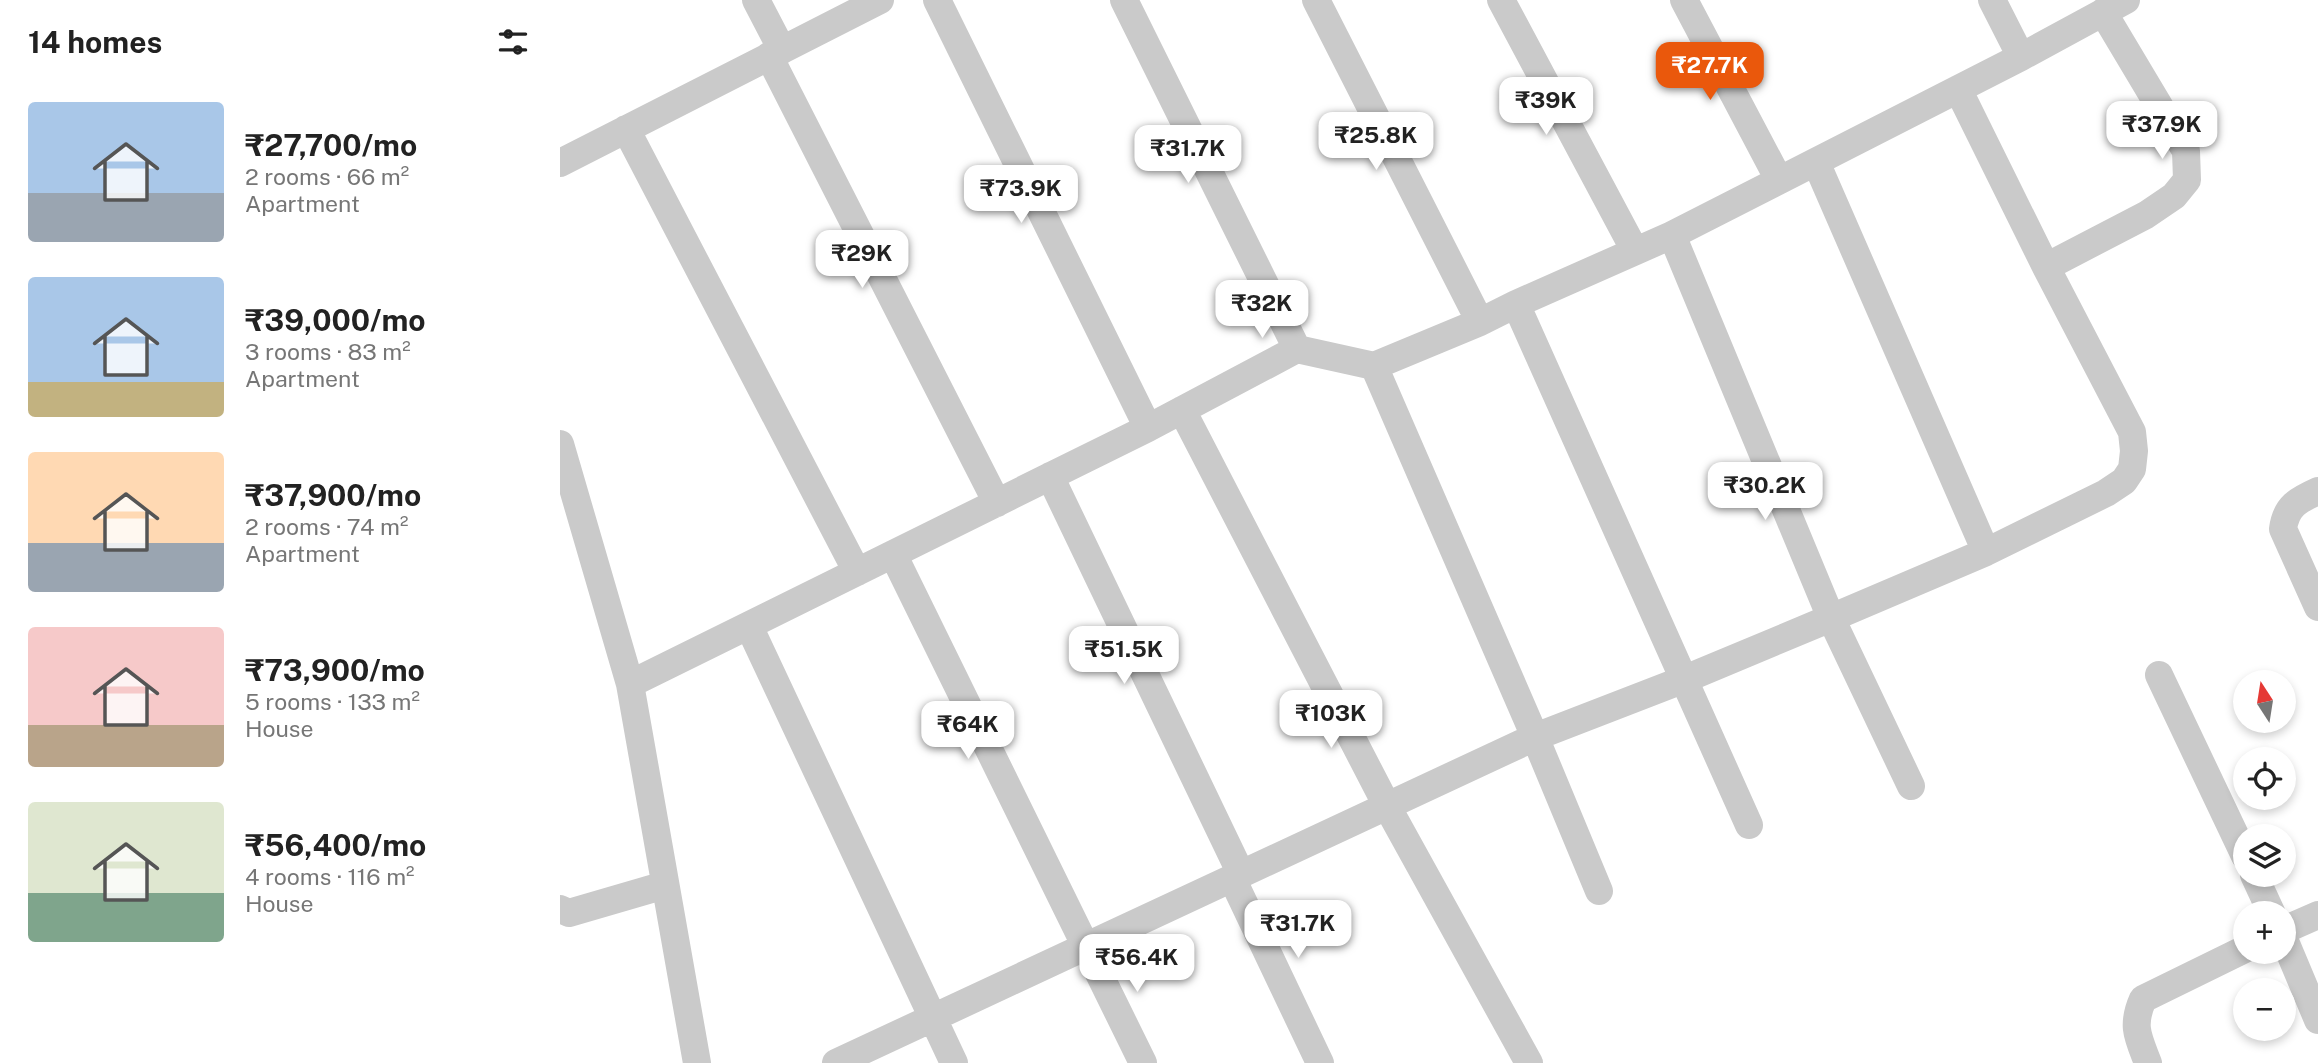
<!DOCTYPE html>
<html lang="en">
<head>
<meta charset="utf-8">
<style>
	body { margin:0; font-family:"Public Sans",sans-serif; background:#f2f2f2; color:#222; height:100vh; display:flex; flex-direction:column; font-size:26px; white-space:nowrap }
	* { box-sizing:border-box; margin:0 }
	p { font-size:23px; color:#767676 }
	.icon { flex:none; width:38px; height:38px; fill:none; stroke:currentColor; stroke-width:2; stroke-linecap:round; stroke-linejoin:round }
	.map { position:relative; flex:1; overflow:hidden }
	.details { display:flex; flex-direction:column; background:#fff; width:560px }
	.details>* { flex:none }
	.needle { width:46px; rotate:348deg }
	.buttons { position:absolute; left:1673px; top:670px; display:grid; gap:14px }
	.buttons a { display:grid; place-items:center; width:63px; height:63px; border-radius:50%; background:#fff; box-shadow:0 4px 10px #0003; font-size:35px }
	.price { position:absolute; translate:-50% -60px; padding:0 16px; border-radius:14px; background:#fff; color:#222; font-size:23px; line-height:46px; filter:drop-shadow(0 2px 4px #0008) }
	.price::after { content:''; position:absolute; left:50%; top:42px; width:21px; height:16px; margin-left:-10px; background:inherit; clip-path:polygon(0 0,100% 0,50% 100%) }
	.price.selected { background:#ea580c; color:#fff }
	ul { padding:0; list-style:none }
	li { display:flex; align-items:center; gap:21px; height:175px; padding:0 28px }
	li span { display:grid; place-items:center; flex:none; width:196px; height:140px; border-radius:7px; color:#555 }
	li>.icon { margin-inline-start:auto }
	span .icon { width:84px; height:84px; fill:#fffc; stroke-width:1 }
	li b { font-size:30px }
	h2 { display:flex; justify-content:space-between; align-items:center; height:84px; padding:0 28px; font-size:30px }
	main { display:flex; flex:1; min-height:0 }
	.map>svg:first-child { display:block }
	.lines { fill:none; stroke-linecap:round; stroke-linejoin:round }
	.street { stroke:#cacaca; stroke-width:28 }
</style>
</head>
<body>
<main>
<section class="details">
<h2>14 homes<svg class="icon" aria-label="filters" viewBox="0 0 24 24"><path d="M4 7h16M4 17h16"/><circle cx="9" cy="7" r="2"/><circle cx="15" cy="17" r="2"/></svg></h2>
<ul>
<li><span style="background:linear-gradient(#a9c7e8 65%,#9aa5b1 0)"><svg class="icon" aria-label="home" viewBox="0 0 24 24"><path d="M3 11l9-7 9 7M6 9v11h12V9"/></svg></span><div><b>₹27,700/mo</b><p>2 rooms · 66 m²</p><p>Apartment</p></div></li>
<li><span style="background:linear-gradient(#a9c7e8 75%,#c2b280 0)"><svg class="icon" aria-label="home" viewBox="0 0 24 24"><path d="M3 11l9-7 9 7M6 9v11h12V9"/></svg></span><div><b>₹39,000/mo</b><p>3 rooms · 83 m²</p><p>Apartment</p></div></li>
<li><span style="background:linear-gradient(#ffd9b3 65%,#9aa5b1 0)"><svg class="icon" aria-label="home" viewBox="0 0 24 24"><path d="M3 11l9-7 9 7M6 9v11h12V9"/></svg></span><div><b>₹37,900/mo</b><p>2 rooms · 74 m²</p><p>Apartment</p></div></li>
<li><span style="background:linear-gradient(#f6c9c9 70%,#b9a48a 0)"><svg class="icon" aria-label="home" viewBox="0 0 24 24"><path d="M3 11l9-7 9 7M6 9v11h12V9"/></svg></span><div><b>₹73,900/mo</b><p>5 rooms · 133 m²</p><p>House</p></div></li>
<li><span style="background:linear-gradient(#dfe7d0 65%,#7fa58c 0)"><svg class="icon" aria-label="home" viewBox="0 0 24 24"><path d="M3 11l9-7 9 7M6 9v11h12V9"/></svg></span><div><b>₹56,400/mo</b><p>4 rooms · 116 m²</p><p>House</p></div></li>
</ul>
</section>
<div class="map">
<svg width="1758" height="1063" viewBox="0 0 1758 1063">
	<rect width="100%" height="100%" fill="#fff"/>
	<g class="lines">
		<path class="street" d="M196 0 222 50
			M377 0 588 428
			M564 0 737 349
			M756 0 920 322
			M941 0 1075 251
			M1124 0 1219 180
			M1432 0 1461 57
			M209 56 437 503
			M66 129 297 572
			M1256 162 1426 552
			M0 163 320 0
			M1112 235 1271 618 1351 786
			M1486 267 1586 215 1614 196 1627 180 1626 151 1543 12
			M956 304 1189 825
			M814 366 920 322 956 304 1112 235 1461 57 1566 0
			M622 410 827 806 969 1063
			M0 444 70 684 137 1063
			M490 476 681 874
			M1758 491C1738 500 1726 506 1723 529L1758 607
			M333 554 583 1063
			M189 626 394 1063
			M1599 675 1685 856
			M70 684 588 428 737 349 814 366 975 737 1039 891
			M1694 875 1712 914
			M672 878 760 1063
			M0 909 9 913 105 885
			M1724 930 1758 915
			M1724 939 1758 1020
			M276 1063 975 737 1125 679 1271 618 1426 552 1546 493 1564 481 1572 469 1574 451 1572 432 1486 267 1398 89
			M1588 1063C1578 1037 1571 1026 1583 999L1685 949"/>
	</g>
</svg>
<div class="buttons">
<a><svg class="needle" viewBox="-14 -14 28 28"><path d="M0-13l5 13h-10z" fill="#e53935"/><path d="M0 13l5-13h-10z" fill="#767676"/></svg></a>
<a><svg class="icon" aria-label="locate" viewBox="0 0 24 24"><circle cx="12" cy="12" r="6"/><path d="M12 2v4M12 18v4M2 12h4M18 12h4"/></svg></a>
<a><svg class="icon" aria-label="layers" viewBox="0 0 24 24"><path d="M12 4l9 5-9 5-9-5zM3 14l9 5 9-5"/></svg></a>
<a>+</a>
<a>−</a>
</div>
<b class="price selected" style="left:1150px;top:102px">₹27.7K</b>
<b class="price" style="left:986px;top:137px">₹39K</b>
<b class="price" style="left:1602px;top:161px">₹37.9K</b>
<b class="price" style="left:816px;top:172px">₹25.8K</b>
<b class="price" style="left:628px;top:185px">₹31.7K</b>
<b class="price" style="left:461px;top:225px">₹73.9K</b>
<b class="price" style="left:302px;top:290px">₹29K</b>
<b class="price" style="left:702px;top:340px">₹32K</b>
<b class="price" style="left:1205px;top:522px">₹30.2K</b>
<b class="price" style="left:564px;top:686px">₹51.5K</b>
<b class="price" style="left:771px;top:750px">₹103K</b>
<b class="price" style="left:408px;top:761px">₹64K</b>
<b class="price" style="left:738px;top:960px">₹31.7K</b>
<b class="price" style="left:577px;top:994px">₹56.4K</b>
</div>
</main>
</body>
</html>
